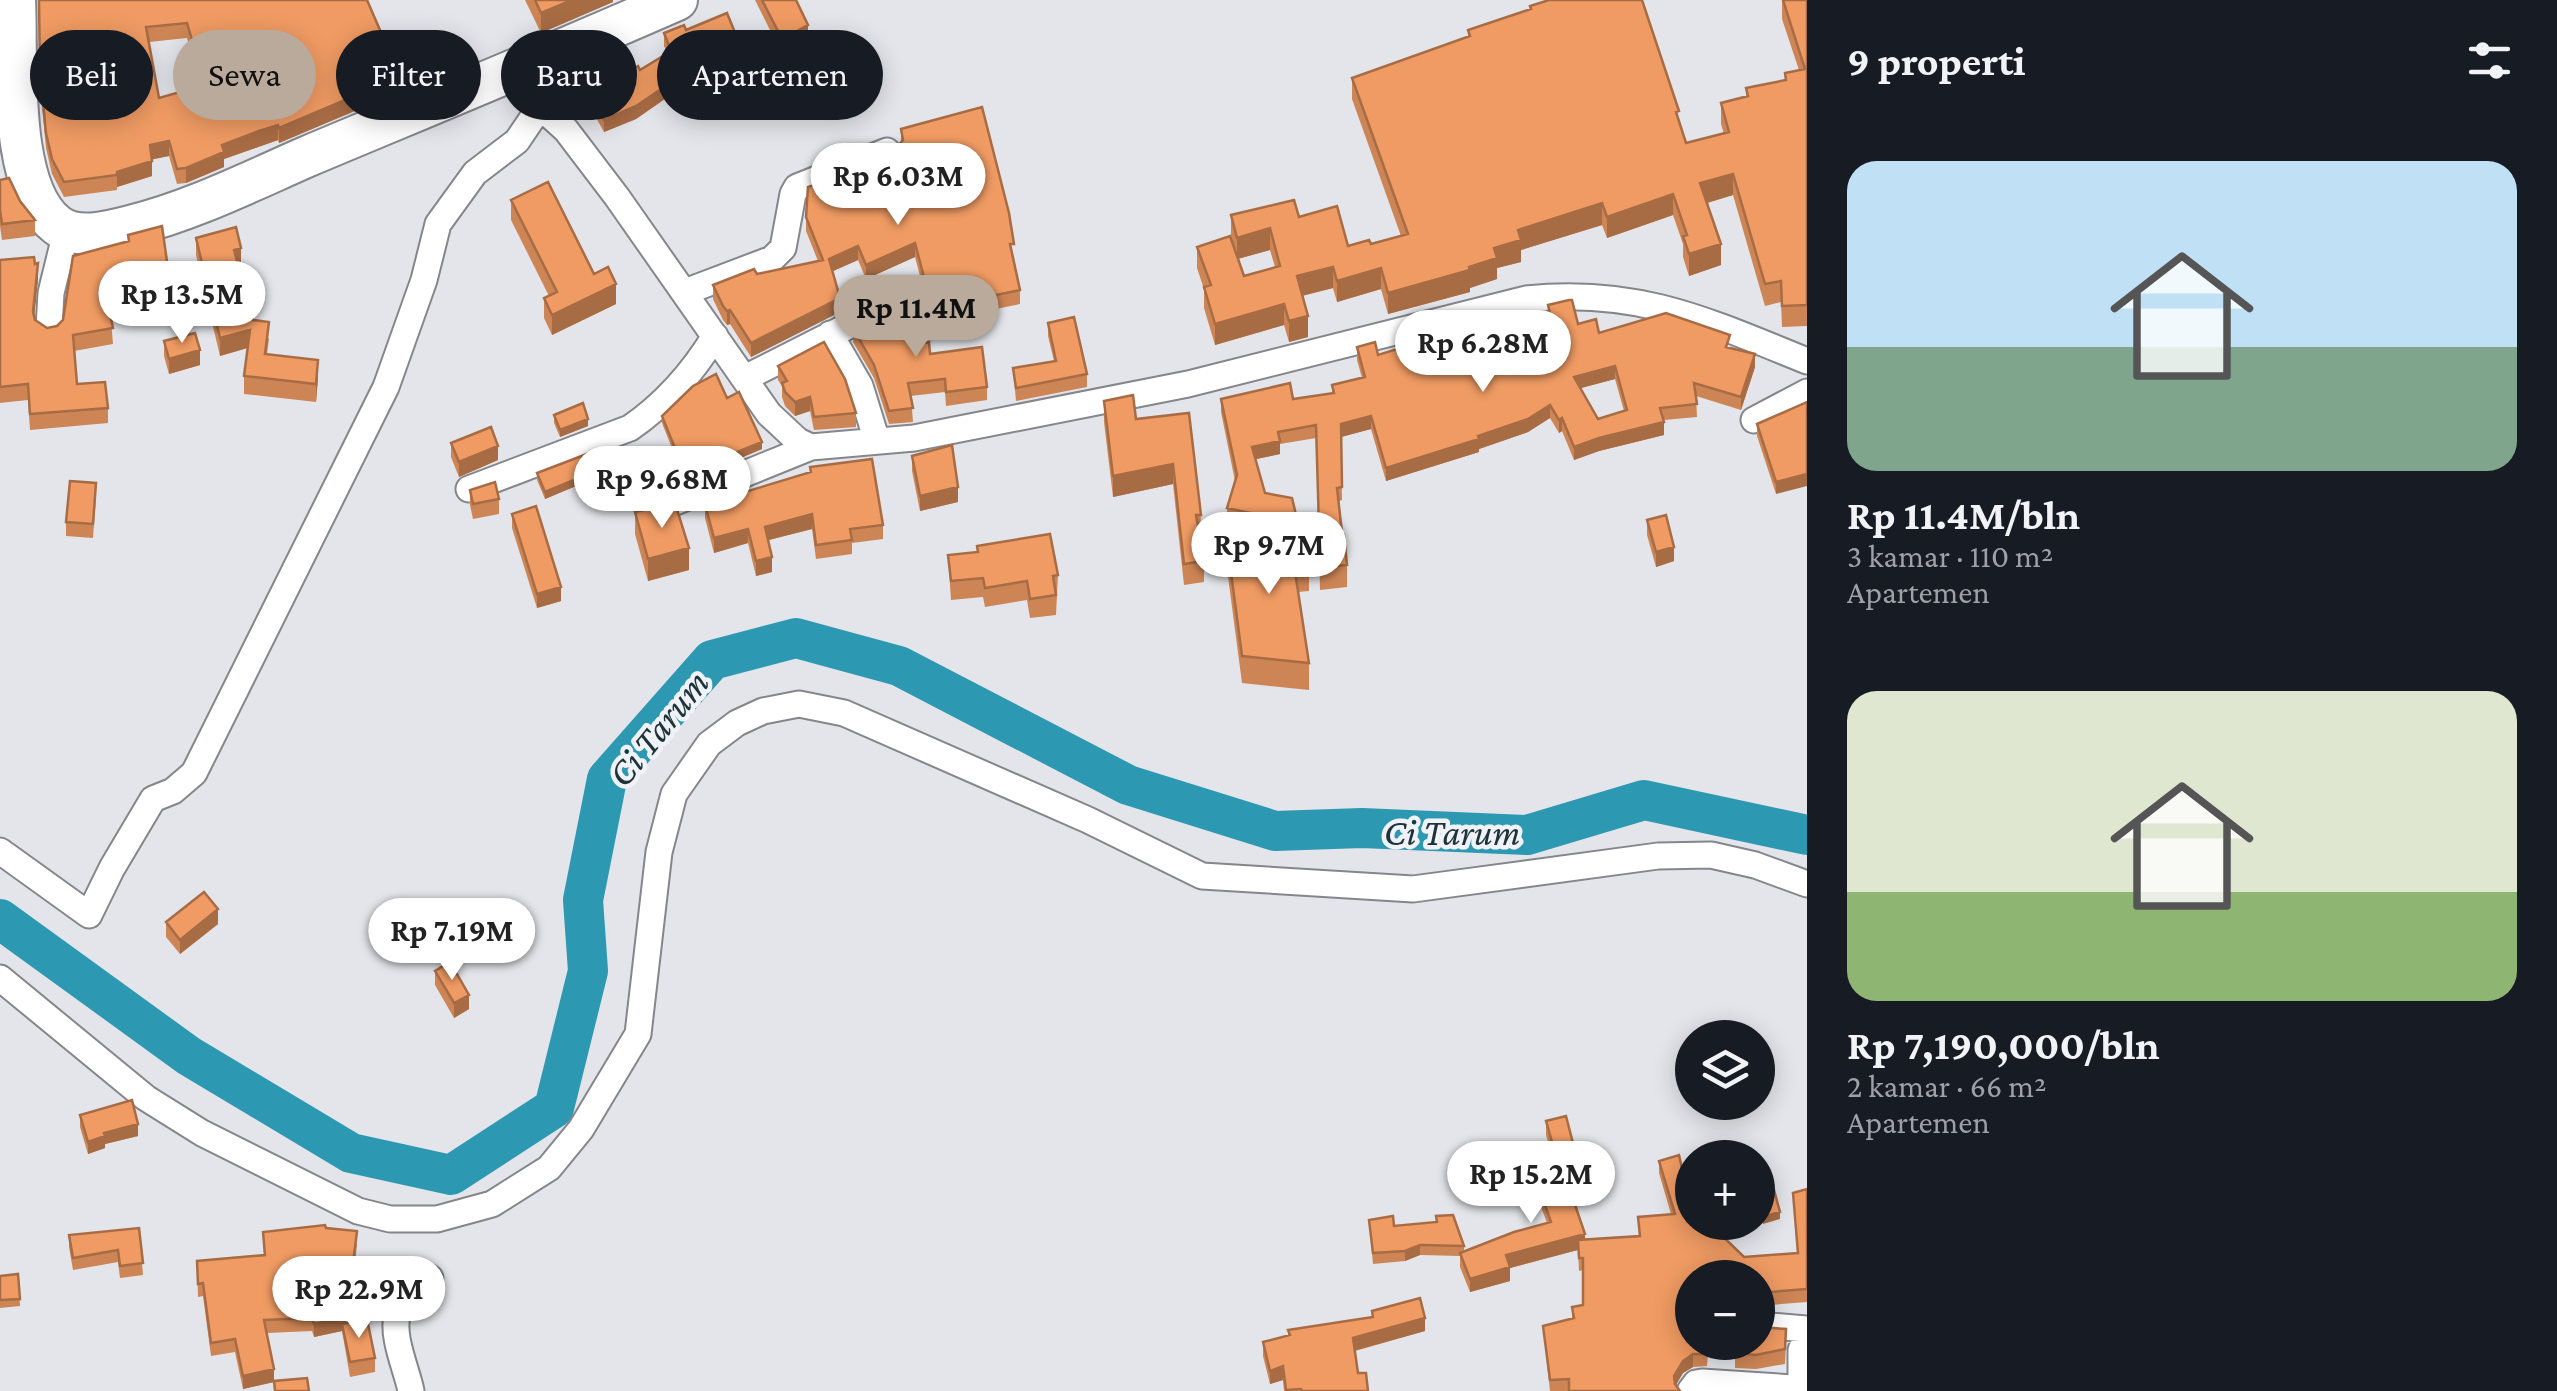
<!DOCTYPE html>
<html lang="id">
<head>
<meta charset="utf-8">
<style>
	body { margin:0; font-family:"Crimson Pro",serif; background:#242831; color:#f1f3f6; height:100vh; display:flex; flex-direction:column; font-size:38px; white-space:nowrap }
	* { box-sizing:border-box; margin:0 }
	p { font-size:32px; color:#9ea1a6 }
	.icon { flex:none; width:55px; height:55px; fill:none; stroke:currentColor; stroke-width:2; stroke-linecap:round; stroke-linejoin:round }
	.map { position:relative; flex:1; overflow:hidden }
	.drawer { display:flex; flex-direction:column; background:#171b24; width:750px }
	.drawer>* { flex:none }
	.hud { position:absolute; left:30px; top:30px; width:950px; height:90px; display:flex; gap:20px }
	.buttons { position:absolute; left:1675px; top:1020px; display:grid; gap:20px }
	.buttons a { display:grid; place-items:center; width:100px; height:100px; border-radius:50%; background:#171b24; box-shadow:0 5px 25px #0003; font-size:50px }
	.price { position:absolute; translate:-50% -85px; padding:0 22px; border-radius:35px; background:#fff; color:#222; font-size:32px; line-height:65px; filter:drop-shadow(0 2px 5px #0008) }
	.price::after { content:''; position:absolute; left:50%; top:60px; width:30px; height:22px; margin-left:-15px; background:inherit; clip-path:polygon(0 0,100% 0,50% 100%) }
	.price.on { background:#b9aa9b; color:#111 }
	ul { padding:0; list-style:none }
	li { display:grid; align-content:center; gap:20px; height:530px; padding:0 40px }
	li span { display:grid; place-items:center; height:310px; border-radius:30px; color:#555 }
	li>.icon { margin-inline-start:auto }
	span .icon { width:180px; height:180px; fill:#fffc; stroke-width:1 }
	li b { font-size:42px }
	h2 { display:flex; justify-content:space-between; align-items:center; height:120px; padding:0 40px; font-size:42px }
	.pill { padding:0 35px; border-radius:45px; background:#171b24; box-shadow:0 5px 25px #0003; font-size:35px; line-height:90px }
	.pill.on { background:#b9aa9b; color:#111 }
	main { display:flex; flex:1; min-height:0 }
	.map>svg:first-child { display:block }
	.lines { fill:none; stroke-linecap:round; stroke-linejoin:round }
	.river { stroke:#2d98b1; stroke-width:40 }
	.minor-casing { stroke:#84868b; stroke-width:29 }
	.primary-casing { stroke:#84868b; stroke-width:44 }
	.minor { stroke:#fff; stroke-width:25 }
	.primary { stroke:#fff; stroke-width:40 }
	.wall { fill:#ce8555; fill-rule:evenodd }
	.shaded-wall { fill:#a86c45 }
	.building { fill:#f09b63; stroke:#a86c45; stroke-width:2.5; fill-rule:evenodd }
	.labels { text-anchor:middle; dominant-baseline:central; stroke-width:9; stroke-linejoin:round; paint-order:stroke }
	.water-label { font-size:38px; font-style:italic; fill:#1c3339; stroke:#f0f2f8 }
</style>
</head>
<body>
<main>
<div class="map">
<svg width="1807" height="1391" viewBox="0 0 1807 1391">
	<rect width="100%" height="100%" fill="#e3e5ea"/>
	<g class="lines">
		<path class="river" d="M0 919 189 1056 351 1153 451 1175 554 1108 588 971 583 900 607 779 712 660 796 638 899 666 1128 785 1275 831 1362 828 1527 835 1644 800 1807 835"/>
		<g class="minor-casing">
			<path id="minor" d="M506 76 566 130 617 197 769 414 798 441 811 447 914 438 1188 384 1526 299C1637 287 1708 321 1807 361
				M685 292 772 259 783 248 793 194 797 187 887 151
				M49 328 51 293 66 232
				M830 334 860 386 877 441
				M745 378 854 323 900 305
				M1754 420 1807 392
				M469 489 630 428C665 404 693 372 715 336
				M658 509 811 447
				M0 851 89 915 112 868 153 799 173 791 194 773 386 387 424 280 438 224 475 173 517 141 540 107
				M0 978 146 1098 202 1133 358 1211 390 1219H437L492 1204 549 1168 581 1129 638 1034 659 852 674 794 709 744 737 723 763 711 799 704 844 713 1088 820 1202 876 1413 889 1658 856 1711 855 1755 865 1807 884
				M1758 1325 1807 1329
				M411 1391C407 1370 390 1334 398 1313 404 1299 420 1288 430 1278
				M1690 1391 1696 1383 1702 1382 1793 1388 1801 1380V1350L1807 1338"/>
		</g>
		<g class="primary-casing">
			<path id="primary" d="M15 0C18 59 7 187 57 225 76 240 107 232 130 226 191 211 249 182 306 157 430 105 554 54 677 0"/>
		</g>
		<use href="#minor" class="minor"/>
		<use href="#primary" class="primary"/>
	</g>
	<path class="wall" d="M39 0 383 37 409 88 279 143 278 140 224 159V167L186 183 177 184 169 156 152 159V176L117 187V190L64 197 52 174 46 148 40 86ZM187 38 201 86 159 98 149 42Z
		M525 0H613V2L541 33Z
		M755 0H796L808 40 782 54Z
		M1782 0H1807V326L1782 327 1781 302 1765 306 1733 195 1707 203 1721 265 1689 276 1683 257V244L1673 215 1607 238 1602 225 1521 250V262L1497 268V279L1470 288V292L1388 314 1381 289 1337 302 1333 288 1302 296 1308 337 1289 342 1284 325 1215 345 1204 308V289L1197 268V247L1231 236V215L1299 217 1348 246 1371 244 1401 236 1352 99V78L1468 36V30L1679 123 1686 143 1724 134 1721 124V103L1746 97V88L1785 80V73L1799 70 1782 19ZM1270 250 1275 267 1244 276 1238 259Z
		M686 30 745 69 684 94 682 87 636 119 604 132 594 114V102L606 95V90L623 80V76L640 70 667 53 664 46V33Z
		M901 129 1014 258 1020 290V304L932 322 915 257 866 279 858 260 832 271 840 312 751 357 730 324 727 325 723 320 713 299V285L818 261 806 231V217L823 186 893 166V152L901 143Z
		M0 180 35 220V236L2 240 0 226Z
		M511 200 594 274 616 304 552 335 544 318V298L549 296 511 220Z
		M196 238 241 265 238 266 253 320 269 339 267 354 318 377 316 402 244 394V376L248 348 220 356 196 255Z
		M73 256 170 283V299L133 305V314L111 320 113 344 74 351 77 384 108 408V423L30 430 28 400 0 403V260L38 279 34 316 35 320 47 328 57 326 63 320Z
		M1548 305 1578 324 1599 333 1730 348 1755 367 1741 410 1696 396 1697 417 1664 420V435L1599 451 1574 460 1562 431 1559 433 1550 418 1528 432 1479 449V452L1386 481 1371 429 1341 437 1342 500 1339 501 1347 565V587L1320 590 1316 438 1280 444V454L1256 459 1265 493 1298 523V535L1309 564V591L1298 592 1309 663V690L1242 683 1227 569V542L1294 536 1227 522V508L1235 481 1221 412V399H1293L1332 393V385L1362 378 1357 360V347L1378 355 1424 341V328L1487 340 1515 372 1558 360 1548 318ZM1615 379 1624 411 1598 419 1580 388Z
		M889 318 924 343 930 354 987 387V400L946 406 945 392 911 396 913 422 889 424 874 378 853 342V328Z
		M1048 323 1087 374V387L1016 401 1013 368 1054 361 1048 336Z
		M164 341 200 365 169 374 164 356Z
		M778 366 856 413V427L814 430 810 411 795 416 785 406 782 397V386L778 380Z
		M727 398 762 449 695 477 691 461 679 466 662 423V416Z
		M1104 401 1136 419 1189 413 1201 515 1200 536 1204 561V582L1184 585 1173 484 1113 497 1104 422Z
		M1807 402 1776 494 1757 436V424Z
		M554 415 588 426 560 437 554 423Z
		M451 443 498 460 459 477 451 457Z
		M587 454 598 493 585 498 576 486 545 499 537 480V473Z
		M912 456 958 502 920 511 912 471Z
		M810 467 883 525V539L852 543V554L816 559 812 529 768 540 772 572 756 576 748 543 714 553 705 518V504L810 473Z
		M470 490 499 499V514L473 519 470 505Z
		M96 497 93 538 66 536V522Z
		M635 512 689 570 648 581 635 534Z
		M512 514 561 601 537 608 512 528Z
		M1647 520 1674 561 1656 567 1647 535Z
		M977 546 1058 575 1056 615 1030 618 1027 600 985 607 983 597 951 600 948 555 977 552Z
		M166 922 218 924 180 954 166 937Z
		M435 971 469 1009 454 1018 435 985Z
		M80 1115 138 1136 105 1144V1148L88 1154 80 1127Z
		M1546 1121 1574 1162 1562 1165 1585 1239 1639 1237 1638 1217 1671 1214 1659 1173V1161L1692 1222 1744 1257 1797 1253 1793 1193 1807 1189V1302L1758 1306V1278H1692L1709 1342 1707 1366 1693 1367 1683 1373 1676 1385 1680 1391H1550L1543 1326 1572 1319V1307L1583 1305V1270L1579 1271 1578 1250 1510 1268V1281L1470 1292 1460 1267V1256L1420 1255 1405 1261 1373 1264 1369 1220 1464 1246V1252L1547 1223 1533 1185V1171L1554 1164 1546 1135Z
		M139 1228 143 1275 120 1278 118 1262 73 1270 69 1247V1235Z
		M326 1228 357 1244 355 1264 393 1260 394 1290 390 1295 342 1299 346 1323 375 1358V1372L350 1377 342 1331 314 1337 312 1331 267 1333 274 1382 243 1389 235 1352 211 1356 203 1296 198 1297 197 1261 264 1256 263 1232Z
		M18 1274 20 1306 0 1308V1276Z
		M1372 1311 1425 1331 1355 1351 1358 1373 1368 1391H1284L1283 1380 1270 1384 1263 1356V1342L1288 1335V1330L1372 1317Z
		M1786 1344 1785 1364 1756 1369 1735 1368V1353Z"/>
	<path class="shaded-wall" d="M572 0H613V2L541 33V13Z
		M808 25V40L782 54V39Z
		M745 57V69L684 94V81Z
		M409 73V88L279 143V128Z
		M682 75V87L636 119 604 132V120Z
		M278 125V140L224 159V167L186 183V168L222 145Z
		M169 141V156L150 160V145Z
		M152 161V176L117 187V172Z
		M1733 174V195L1700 205V183Z
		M1673 194V215L1607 238V217Z
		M1602 203V225L1521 250V262L1497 268V279L1470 288V292L1388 314V293L1469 267 1518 230Z
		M1270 228V250L1237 259V238Z
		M915 243V257L866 279V265Z
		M1721 244V265L1689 276V254Z
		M858 246V260L829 273V259Z
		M241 248V265L234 267V250Z
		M38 263V279L33 328V312Z
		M1333 267V288L1297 297V276Z
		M1381 268V289L1337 302V281Z
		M616 284V304L552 335V315Z
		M133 298V314L108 320V304Z
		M840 298V312L751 357V343Z
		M1284 304V325L1215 345V324Z
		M730 310V324L727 325V311Z
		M1308 316V337L1289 342V321Z
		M250 330V347L220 356V338Z
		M200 350V365L169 374V359Z
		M1755 354V367L1741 410V397Z
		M318 360V377L316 402V384Z
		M1615 366V379L1574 390V377Z
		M810 397V411L795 416V402Z
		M1550 405V418L1528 432 1479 449V452L1386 481V468L1478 436Z
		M1371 416V429L1341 437V424Z
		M1562 418V431L1559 433V420Z
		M588 419V426L560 437V430Z
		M1664 422V435L1599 451 1574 460V447L1599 438Z
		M1280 441V454L1252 460V447Z
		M762 442V449L695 477V469Z
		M498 446V460L459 477V462Z
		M691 454V461L679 466V458Z
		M1173 464V484L1113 497V476Z
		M1807 474V486L1776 494V482Z
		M576 479V486L545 499V492Z
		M598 486V493L585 498V491Z
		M958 487V502L920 511V496Z
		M812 514V529L765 541V527Z
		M748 529V543L714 553V538Z
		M1674 547V561L1656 567V552Z
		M689 548V570L648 581V559Z
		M772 557V572L756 576V561Z
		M561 587V601L537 608V594Z
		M218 909V924L180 954V940Z
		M469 995V1009L454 1018V1003Z
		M138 1124V1136L105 1144V1148L88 1154V1142L104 1133Z
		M1574 1147V1162L1555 1167V1152Z
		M1780 1212V1219L1763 1224V1217Z
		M1585 1234V1248L1510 1268V1281L1470 1292V1279L1506 1255Z
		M1420 1245V1255L1405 1261V1251Z
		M394 1277V1290L390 1295V1282Z
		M346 1317V1330L342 1324V1331L314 1337V1324Z
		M1425 1318V1331L1353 1351V1338Z
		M1693 1354V1367L1683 1373 1674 1388V1376L1683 1361Z
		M1283 1366V1380L1270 1384V1371Z
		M274 1369V1382L243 1389V1376Z"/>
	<path class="building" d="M39 0H367L383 37 391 33 409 73 279 128 278 125 259 131 222 145 224 152 186 168 177 169 169 141 150 145 152 161 117 172V175L64 182 52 159 46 133 40 71ZM187 23 205 85 159 98 146 27Z
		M535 0H572L541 13Z
		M762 0H796L808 25 782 39Z
		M1549 0H1642L1679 111 1676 112 1686 143 1729 132 1721 103 1748 96 1746 88 1786 80 1785 73 1805 69 1783 0H1807V305L1782 306 1781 281 1765 284 1733 174 1700 183 1721 244 1689 254 1683 236 1687 235 1673 194 1607 217 1602 203 1518 230 1521 240 1494 248 1497 258 1469 267 1470 270 1388 293 1381 268 1337 281 1333 267 1297 276 1308 316 1289 321 1284 304 1215 324 1204 287 1211 285 1197 247 1230 236 1244 276 1280 266 1270 228 1237 238 1231 215 1294 200 1299 217 1337 206 1348 246 1369 240 1371 244 1408 234 1352 78 1470 36 1468 30 1531 9 1530 6Z
		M727 13 745 57 684 81 682 75 636 106 604 120 594 102 608 94 606 90 626 79 623 76 638 66 640 70 671 51 664 33 684 25 686 30Z
		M982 107 1009 213 1014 244H1010L1020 290 932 308 915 243 866 265 858 246 829 259 840 298 751 343 730 310 727 311 723 306 713 285 754 269 757 274 823 260 806 217 808 187 822 183 823 186 897 165 893 152 903 140 901 129Z
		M9 178 20 201 35 220 2 224 0 210V180Z
		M548 182 594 274 608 267 616 284 552 315 544 298 557 292 511 200Z
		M162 226 170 283 130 289 133 298 108 304 113 328 73 335 77 384 105 382 108 408 30 414 28 384 0 387V260L34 257 35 264 38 263 33 312 35 320 47 328 57 326 63 320 73 256 129 241 128 235Z
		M236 227 241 248 234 250 253 320 269 322 265 354 318 360 316 384 244 376 250 330 220 338 196 238Z
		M1569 300H1572L1578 324 1596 319 1599 333 1666 313 1730 335 1726 347 1755 354 1741 397 1694 383 1697 404 1660 408 1664 422 1599 438 1574 447 1562 418 1559 420 1550 405 1528 419 1478 436 1479 439 1386 468 1371 416 1341 424 1342 487 1337 488 1342 533 1319 528 1316 425 1278 432 1280 441 1252 447 1265 493 1292 498 1298 523 1227 508 1237 475 1221 399 1290 383 1293 399 1334 393 1332 385 1365 377 1357 347 1375 342 1378 355 1427 340 1424 328 1480 314 1487 340 1504 335 1515 372 1561 360 1548 305ZM1615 366 1627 410 1598 419 1574 377Z
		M916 311 924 343 929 342 930 354 982 347 987 387 946 392 945 379 908 383 913 408 889 411 874 365 853 328 888 314 889 318Z
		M1074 317 1087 374 1016 388 1013 368 1056 361 1048 323Z
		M195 333 200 350 169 359 164 341Z
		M824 342 845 379 856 413 814 417 810 397 795 402 785 392 782 383 787 381 778 366Z
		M716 374 727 398 739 392 762 442 695 469 691 454 679 458 662 416 693 386Z
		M1133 395 1136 419 1189 413 1201 515H1196L1204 561 1184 564 1173 464 1113 476 1104 401Z
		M1807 402V474L1776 482 1757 424Z
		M583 403 588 419 560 430 554 415Z
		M491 427 498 446 459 462 451 443Z
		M952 445 958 487 920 496 912 456Z
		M587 454 598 486 585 491 576 479 545 492 537 473Z
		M872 459 883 525 850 529 852 540 816 545 812 514 765 527 772 557 756 561 748 529 714 538 705 504 811 472 810 467Z
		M70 481 96 483 93 524 66 522Z
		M495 482 499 499 473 504 470 490Z
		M675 503 689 548 648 559 635 512Z
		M536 506 561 587 537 594 512 514Z
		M1666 515 1674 547 1656 552 1647 520Z
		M1050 534 1058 575 1053 576 1056 595 1030 599 1027 581 985 588 983 578 951 581 948 555 978 552 977 546Z
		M1303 535 1309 564 1294 565 1309 663 1242 656 1227 542Z
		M1344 535 1347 565 1320 568 1319 538Z
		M204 892 218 909 180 940 166 922Z
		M450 962 469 995 454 1003 435 971Z
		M132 1100 138 1124 104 1133 105 1136 88 1142 80 1115Z
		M1566 1116 1574 1147 1555 1152 1546 1121Z
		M1679 1155 1685 1182 1692 1200V1222H1708L1744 1257 1798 1253 1793 1193 1807 1189V1289L1758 1293V1278H1692V1342H1708L1707 1354H1693L1683 1361 1674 1376 1675 1384 1680 1391H1569V1379L1550 1380 1543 1326 1574 1318 1572 1307 1583 1305V1258H1579L1578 1240 1640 1236 1638 1217 1675 1214 1659 1161Z
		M1560 1161 1585 1234 1506 1255 1510 1267 1470 1279 1460 1253 1514 1232 1551 1222 1533 1171Z
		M1774 1190 1780 1212 1763 1217 1758 1195Z
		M1453 1215 1464 1246 1420 1245 1405 1251 1373 1253 1369 1220 1393 1216 1394 1226 1437 1222 1436 1216Z
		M325 1225 326 1228 357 1231 353 1264 393 1260 394 1277 390 1282 340 1286 346 1317 314 1324 312 1318 264 1320 274 1369 243 1376 235 1339 211 1343 203 1283 198 1284 197 1261 265 1255 263 1232Z
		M139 1228 143 1263 120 1266 118 1250 73 1258 69 1235Z
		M18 1274 20 1299 0 1300V1276Z
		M1420 1298 1425 1318 1353 1338 1358 1373H1366L1368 1391H1302L1301 1389 1286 1390 1283 1366 1270 1371 1263 1342 1290 1335 1288 1330 1373 1317 1372 1311Z
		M367 1319 375 1358 350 1362 342 1324Z
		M1758 1327 1786 1329 1785 1349 1756 1355 1735 1353 1739 1342H1758Z
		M307 1378 309 1391H275L274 1381Z"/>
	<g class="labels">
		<g class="water-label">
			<text transform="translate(658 728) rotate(-51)">Ci Tarum</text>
			<text x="1452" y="832">Ci Tarum</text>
		</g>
	</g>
</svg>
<div class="buttons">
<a><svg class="icon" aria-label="layers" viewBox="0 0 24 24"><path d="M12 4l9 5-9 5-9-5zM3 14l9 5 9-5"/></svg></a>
<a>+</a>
<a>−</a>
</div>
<b class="price" style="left:898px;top:228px">Rp 6.03M</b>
<b class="price" style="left:182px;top:346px">Rp 13.5M</b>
<b class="price on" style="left:916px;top:360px">Rp 11.4M</b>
<b class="price" style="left:1483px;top:395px">Rp 6.28M</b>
<b class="price" style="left:662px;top:531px">Rp 9.68M</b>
<b class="price" style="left:1269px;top:597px">Rp 9.7M</b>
<b class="price" style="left:452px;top:983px">Rp 7.19M</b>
<b class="price" style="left:1531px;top:1226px">Rp 15.2M</b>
<b class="price" style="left:359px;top:1341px">Rp 22.9M</b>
<div class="hud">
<a class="pill">Beli</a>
<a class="pill on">Sewa</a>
<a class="pill">Filter</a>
<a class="pill">Baru</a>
<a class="pill">Apartemen</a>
</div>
</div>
<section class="drawer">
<h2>9 properti<svg class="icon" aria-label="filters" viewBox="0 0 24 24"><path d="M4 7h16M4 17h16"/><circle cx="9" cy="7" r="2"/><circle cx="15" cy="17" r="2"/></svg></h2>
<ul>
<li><span style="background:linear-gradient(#bfe0f5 60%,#7fa58c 0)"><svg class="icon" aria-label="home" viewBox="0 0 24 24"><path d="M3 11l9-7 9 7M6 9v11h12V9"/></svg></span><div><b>Rp 11.4M/bln</b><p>3 kamar · 110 m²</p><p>Apartemen</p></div></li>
<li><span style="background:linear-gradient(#dfe7d0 65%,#8fb573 0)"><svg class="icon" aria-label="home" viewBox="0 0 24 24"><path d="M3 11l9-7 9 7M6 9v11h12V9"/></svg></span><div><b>Rp 7,190,000/bln</b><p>2 kamar · 66 m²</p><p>Apartemen</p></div></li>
</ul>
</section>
</main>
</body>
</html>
